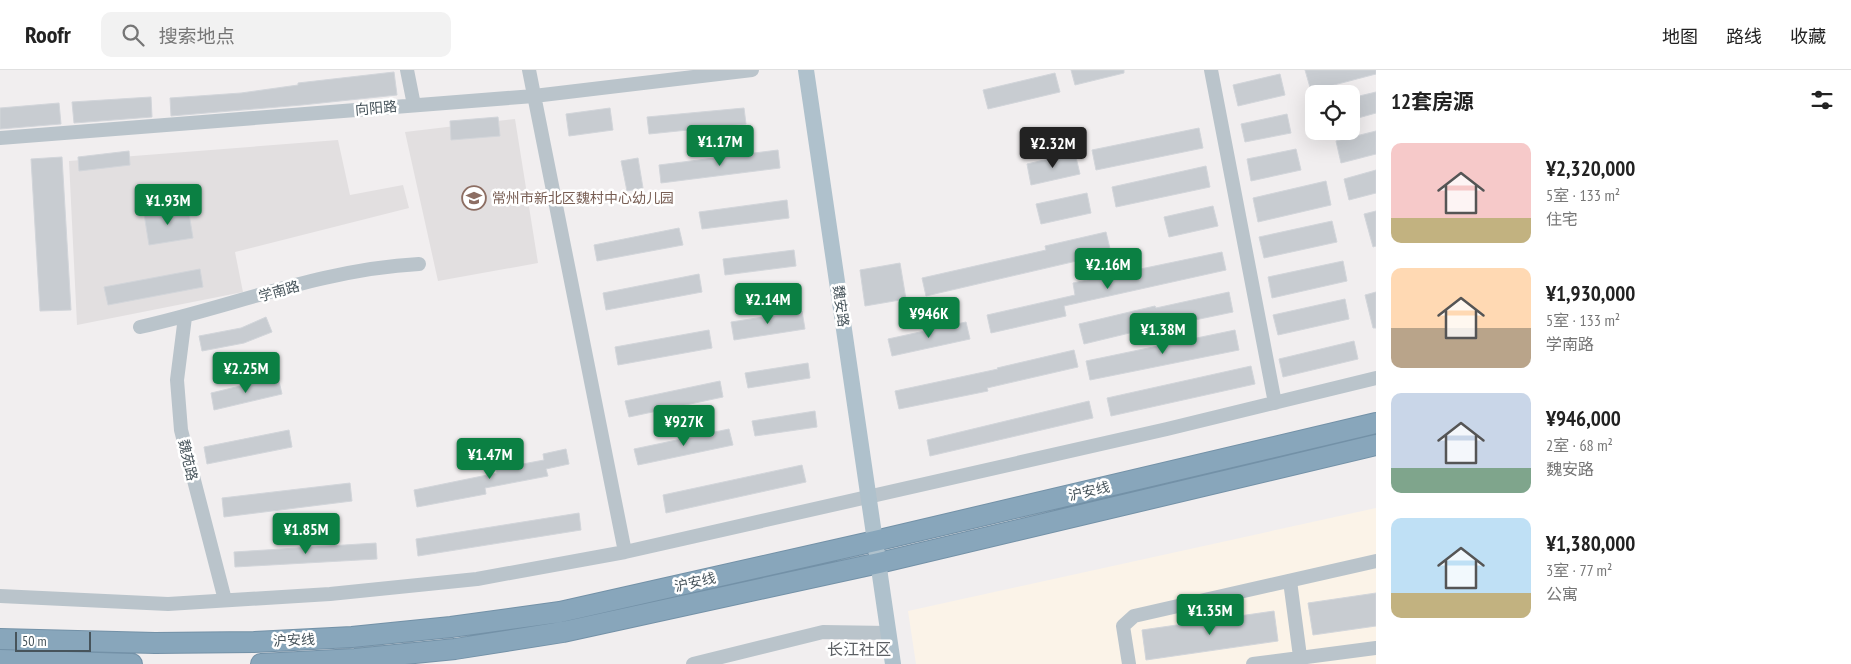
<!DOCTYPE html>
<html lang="zh">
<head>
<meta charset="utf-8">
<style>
	body { margin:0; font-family:"PT Sans Narrow","Noto Sans SC",sans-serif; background:#f2f2f2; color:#222; height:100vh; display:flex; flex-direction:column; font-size:19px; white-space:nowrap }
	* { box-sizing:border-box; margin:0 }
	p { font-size:16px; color:#767676 }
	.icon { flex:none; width:28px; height:28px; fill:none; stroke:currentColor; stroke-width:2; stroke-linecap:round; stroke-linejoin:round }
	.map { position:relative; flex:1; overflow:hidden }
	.panel { display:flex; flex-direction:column; background:#fff; width:475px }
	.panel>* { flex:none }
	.controls { position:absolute; left:1305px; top:15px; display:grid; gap:10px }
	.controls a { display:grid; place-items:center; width:55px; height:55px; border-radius:10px; background:#fff; box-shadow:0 5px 20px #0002; font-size:25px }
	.scale { position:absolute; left:15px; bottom:12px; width:76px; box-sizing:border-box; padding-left:5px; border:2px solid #47545b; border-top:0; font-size:14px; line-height:18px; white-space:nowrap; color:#47545b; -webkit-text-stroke:4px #fff; paint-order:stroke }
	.price { position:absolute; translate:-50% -42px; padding:0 11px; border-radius:5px; background:#0b8043; color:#fff; font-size:16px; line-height:32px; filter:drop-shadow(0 1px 2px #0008) }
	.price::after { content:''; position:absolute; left:50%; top:30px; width:15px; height:11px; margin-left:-8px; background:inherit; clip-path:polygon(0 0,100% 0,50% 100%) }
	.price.selected { background:#222; color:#fff }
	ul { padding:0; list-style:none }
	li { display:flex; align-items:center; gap:15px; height:125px; padding:0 15px }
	li span { display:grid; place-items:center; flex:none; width:140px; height:100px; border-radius:10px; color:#555 }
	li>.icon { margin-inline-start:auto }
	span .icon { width:60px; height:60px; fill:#fffc; stroke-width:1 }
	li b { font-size:21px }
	h2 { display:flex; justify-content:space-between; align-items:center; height:60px; padding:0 15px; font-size:21px }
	header { display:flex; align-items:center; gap:30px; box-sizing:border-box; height:70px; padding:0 25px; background:#fff; border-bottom:1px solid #e0e0e0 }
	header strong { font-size:24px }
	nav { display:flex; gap:28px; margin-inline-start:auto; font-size:18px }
	.search { width:350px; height:45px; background:#f2f2f2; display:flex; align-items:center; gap:12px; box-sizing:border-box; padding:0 18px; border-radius:10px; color:#767676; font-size:19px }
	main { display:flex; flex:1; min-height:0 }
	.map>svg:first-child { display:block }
	.commercial { fill:#fbf3e8 }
	.education { fill:#e2dfe0 }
	.building { fill:#c8ccd1; stroke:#d2d5da }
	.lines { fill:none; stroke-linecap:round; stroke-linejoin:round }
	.highway-casing { stroke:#7391a7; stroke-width:22 }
	.minor { stroke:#bac4cb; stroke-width:14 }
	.major { stroke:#afc1cc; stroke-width:16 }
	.highway { stroke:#88a6bb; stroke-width:20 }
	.labels { text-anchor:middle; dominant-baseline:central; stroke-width:5; stroke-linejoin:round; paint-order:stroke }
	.street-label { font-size:14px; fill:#47545b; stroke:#fff }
	.education-label { font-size:14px; fill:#785e54; stroke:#fff; text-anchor:start }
	.quarter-label { font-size:16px; fill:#5b5f63; stroke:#fff }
</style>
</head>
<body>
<header>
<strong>Roofr</strong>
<div class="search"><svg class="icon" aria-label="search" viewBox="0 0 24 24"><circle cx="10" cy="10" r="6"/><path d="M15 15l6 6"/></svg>搜索地点</div>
<nav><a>地图</a><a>路线</a><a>收藏</a></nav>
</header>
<main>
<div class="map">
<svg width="1376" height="594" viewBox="0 0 1376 594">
	<rect width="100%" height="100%" fill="#f1eeef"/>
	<path class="commercial" d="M1376 438V594H916L908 541Z"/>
	<path class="education" d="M515 49 538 193 438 211 405 62Z
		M338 70 350 125 403 115 409 138 235 182 243 222 77 255 69 91Z"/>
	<path class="building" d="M1071 0H1124V3L1075 15Z
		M1305 0H1376V4L1311 21Z
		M394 2 397 25 302 35 171 46 170 28 241 23 298 15V13Z
		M1055 3 1060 22 988 39 983 20Z
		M1280 4 1285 25 1238 36 1233 15Z
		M1376 22V43L1351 50V28Z
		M151 27 152 47 74 53 72 32Z
		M59 33 61 54 0 59V38Z
		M610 38 613 60 569 66 566 44Z
		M744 38 746 54 649 64 647 47Z
		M1287 44 1291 63 1245 72 1241 54Z
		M498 47 500 66 451 70 450 51Z
		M1199 58 1203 78 1096 100 1092 80Z
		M1376 61V84L1341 93 1336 71Z
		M1296 79 1301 100 1251 111 1247 89Z
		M778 80 780 98 661 113 659 95Z
		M129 81 130 95 79 101 78 87Z
		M1075 83 1080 104 1031 115 1027 94Z
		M62 87 71 240 40 241 31 89Z
		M638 88 643 118 627 121 621 91Z
		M1206 96 1210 117 1116 137 1112 117Z
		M1376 100V123L1349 130 1344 109Z
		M1326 111 1331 135 1258 152 1253 128Z
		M1087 123 1091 143 1041 154 1036 134Z
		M787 130 789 148 702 159 699 142Z
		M1213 136 1218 156 1169 167 1164 147Z
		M188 137 193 168 149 175 144 144Z
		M1376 141V176L1373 177 1364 144Z
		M1332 151 1337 172 1264 188 1259 167Z
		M679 158 683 175 597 191 594 175Z
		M1106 162 1111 183 926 226 922 208 1046 180 1045 176Z
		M794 180 796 196 725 205 723 189Z
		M1222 182 1226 200 1064 236 1066 246 991 263 987 245 1075 225 1073 213Z
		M1343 191 1347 211 1272 228 1268 207Z
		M900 193 906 229 865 236 860 200Z
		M200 199 203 217 108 235 104 217Z
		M699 204 702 222 606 240 603 223Z
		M1229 222 1233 242 1171 255V253L1084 274 1079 254 1155 236 1156 238Z
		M1376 222V258H1373L1365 225Z
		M1345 229 1349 249 1278 265 1273 245Z
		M802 241 805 259 734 270 731 252Z
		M266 247 272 262 244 273 202 281 199 266 241 258Z
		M966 252 970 269 892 286 888 269Z
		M709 260 712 278 618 295 615 277Z
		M1235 260 1239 280 1090 310 1086 291Z
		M1354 271 1358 289 1283 307 1279 289Z
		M1074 280 1078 297 987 318 988 321 899 339 895 321 998 299 997 298Z
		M808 293 810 308 748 318 745 303Z
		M1251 296 1255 314 1111 346 1107 328Z
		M278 307 282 324 214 340 211 323Z
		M720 311 723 327 629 347 625 331Z
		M1089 331 1093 348 930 386 927 370Z
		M815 341 817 357 755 366 752 351Z
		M729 359 733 375 638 395 634 379Z
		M289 360 292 377 207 394 204 377Z
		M566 379 569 394 546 399 548 406 485 418 486 424 417 437 414 420 497 403 496 399 544 390 543 384Z
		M802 395 806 412 666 443 663 425Z
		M350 413 352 431 224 447 222 428Z
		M579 443 581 460 418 486 416 469Z
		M376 473 377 489 235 497 234 482Z
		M1376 523V556L1313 565 1308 533Z
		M1274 541 1278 571 1146 590 1142 560Z"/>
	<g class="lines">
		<g class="highway-casing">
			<path id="highway" d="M0 569 155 573 254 572 352 567 451 557 560 542 875 471 1376 353
				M0 590 132 594
				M261 594 355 589 455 579 563 562 879 493 1376 375"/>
		</g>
		<path class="minor" d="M407 0 414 35
			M529 0 625 482
			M1211 0 1275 333
			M0 68 534 26 752 0
			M185 247 177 310 181 360 225 530
			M140 257C233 236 323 199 419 194
			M1290 511 1301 594
			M0 526 168 534 330 524 477 509 625 482 1167 359 1376 308
			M693 594 823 562 889 563
			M1129 594 1123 556 1134 546 1376 491
			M1253 594 1376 578"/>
		<path class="major" d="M806 0 893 594"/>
		<use href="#highway" class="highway"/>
	</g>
	<defs>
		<g id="school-ring" transform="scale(1.25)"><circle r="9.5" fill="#fff" stroke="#8d6e63" stroke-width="1.5"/><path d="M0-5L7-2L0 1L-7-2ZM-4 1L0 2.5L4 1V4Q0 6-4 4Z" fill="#8d6e63"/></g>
	</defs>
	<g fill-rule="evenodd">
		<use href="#school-ring" x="474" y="128"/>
	</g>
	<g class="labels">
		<g class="street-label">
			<text transform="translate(376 38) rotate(-5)">向阳路</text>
			<text transform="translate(279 221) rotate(-16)">学南路</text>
			<text transform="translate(841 236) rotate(82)">魏安路</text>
			<text transform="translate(188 390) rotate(77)">魏苑路</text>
			<text transform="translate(1089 421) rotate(-13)">沪安线</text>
			<text transform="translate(695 512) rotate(-13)">沪安线</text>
			<text transform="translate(294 570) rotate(-3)">沪安线</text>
		</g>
		<g class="education-label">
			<text x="492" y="128">常州市新北区魏村中心幼儿园</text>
		</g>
		<g class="quarter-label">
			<text x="859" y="579">长江社区</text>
		</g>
	</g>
</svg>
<div class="controls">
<a><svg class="icon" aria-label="locate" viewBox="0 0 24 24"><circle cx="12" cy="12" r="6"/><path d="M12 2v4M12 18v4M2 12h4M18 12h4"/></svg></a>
</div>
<div class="scale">50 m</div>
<b class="price" style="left:720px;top:97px">¥1.17M</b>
<b class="price selected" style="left:1053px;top:99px">¥2.32M</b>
<b class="price" style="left:168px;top:156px">¥1.93M</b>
<b class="price" style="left:1108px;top:220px">¥2.16M</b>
<b class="price" style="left:768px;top:255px">¥2.14M</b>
<b class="price" style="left:929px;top:269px">¥946K</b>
<b class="price" style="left:1163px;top:285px">¥1.38M</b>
<b class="price" style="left:246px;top:324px">¥2.25M</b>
<b class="price" style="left:684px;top:377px">¥927K</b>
<b class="price" style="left:490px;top:410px">¥1.47M</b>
<b class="price" style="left:306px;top:485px">¥1.85M</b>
<b class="price" style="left:1210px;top:566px">¥1.35M</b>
</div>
<section class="panel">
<h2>12套房源<svg class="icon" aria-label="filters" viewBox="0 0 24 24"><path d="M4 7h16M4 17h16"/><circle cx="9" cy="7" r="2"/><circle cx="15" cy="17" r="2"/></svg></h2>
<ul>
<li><span style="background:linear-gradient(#f6c9c9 75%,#c2b280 0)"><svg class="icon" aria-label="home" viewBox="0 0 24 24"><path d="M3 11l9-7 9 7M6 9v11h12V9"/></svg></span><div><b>¥2,320,000</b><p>5室 · 133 m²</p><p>住宅</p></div></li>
<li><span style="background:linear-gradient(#ffd9b3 60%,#b9a48a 0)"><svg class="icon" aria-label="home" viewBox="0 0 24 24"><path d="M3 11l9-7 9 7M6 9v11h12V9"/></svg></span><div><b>¥1,930,000</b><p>5室 · 133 m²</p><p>学南路</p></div></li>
<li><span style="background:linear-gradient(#c9d6e8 75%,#7fa58c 0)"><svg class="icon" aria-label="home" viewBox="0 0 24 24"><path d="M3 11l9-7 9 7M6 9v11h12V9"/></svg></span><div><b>¥946,000</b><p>2室 · 68 m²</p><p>魏安路</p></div></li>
<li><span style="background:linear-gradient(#bfe0f5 75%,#c2b280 0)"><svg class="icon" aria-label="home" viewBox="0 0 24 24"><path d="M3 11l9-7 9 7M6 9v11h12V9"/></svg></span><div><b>¥1,380,000</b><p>3室 · 77 m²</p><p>公寓</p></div></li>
</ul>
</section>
</main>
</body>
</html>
